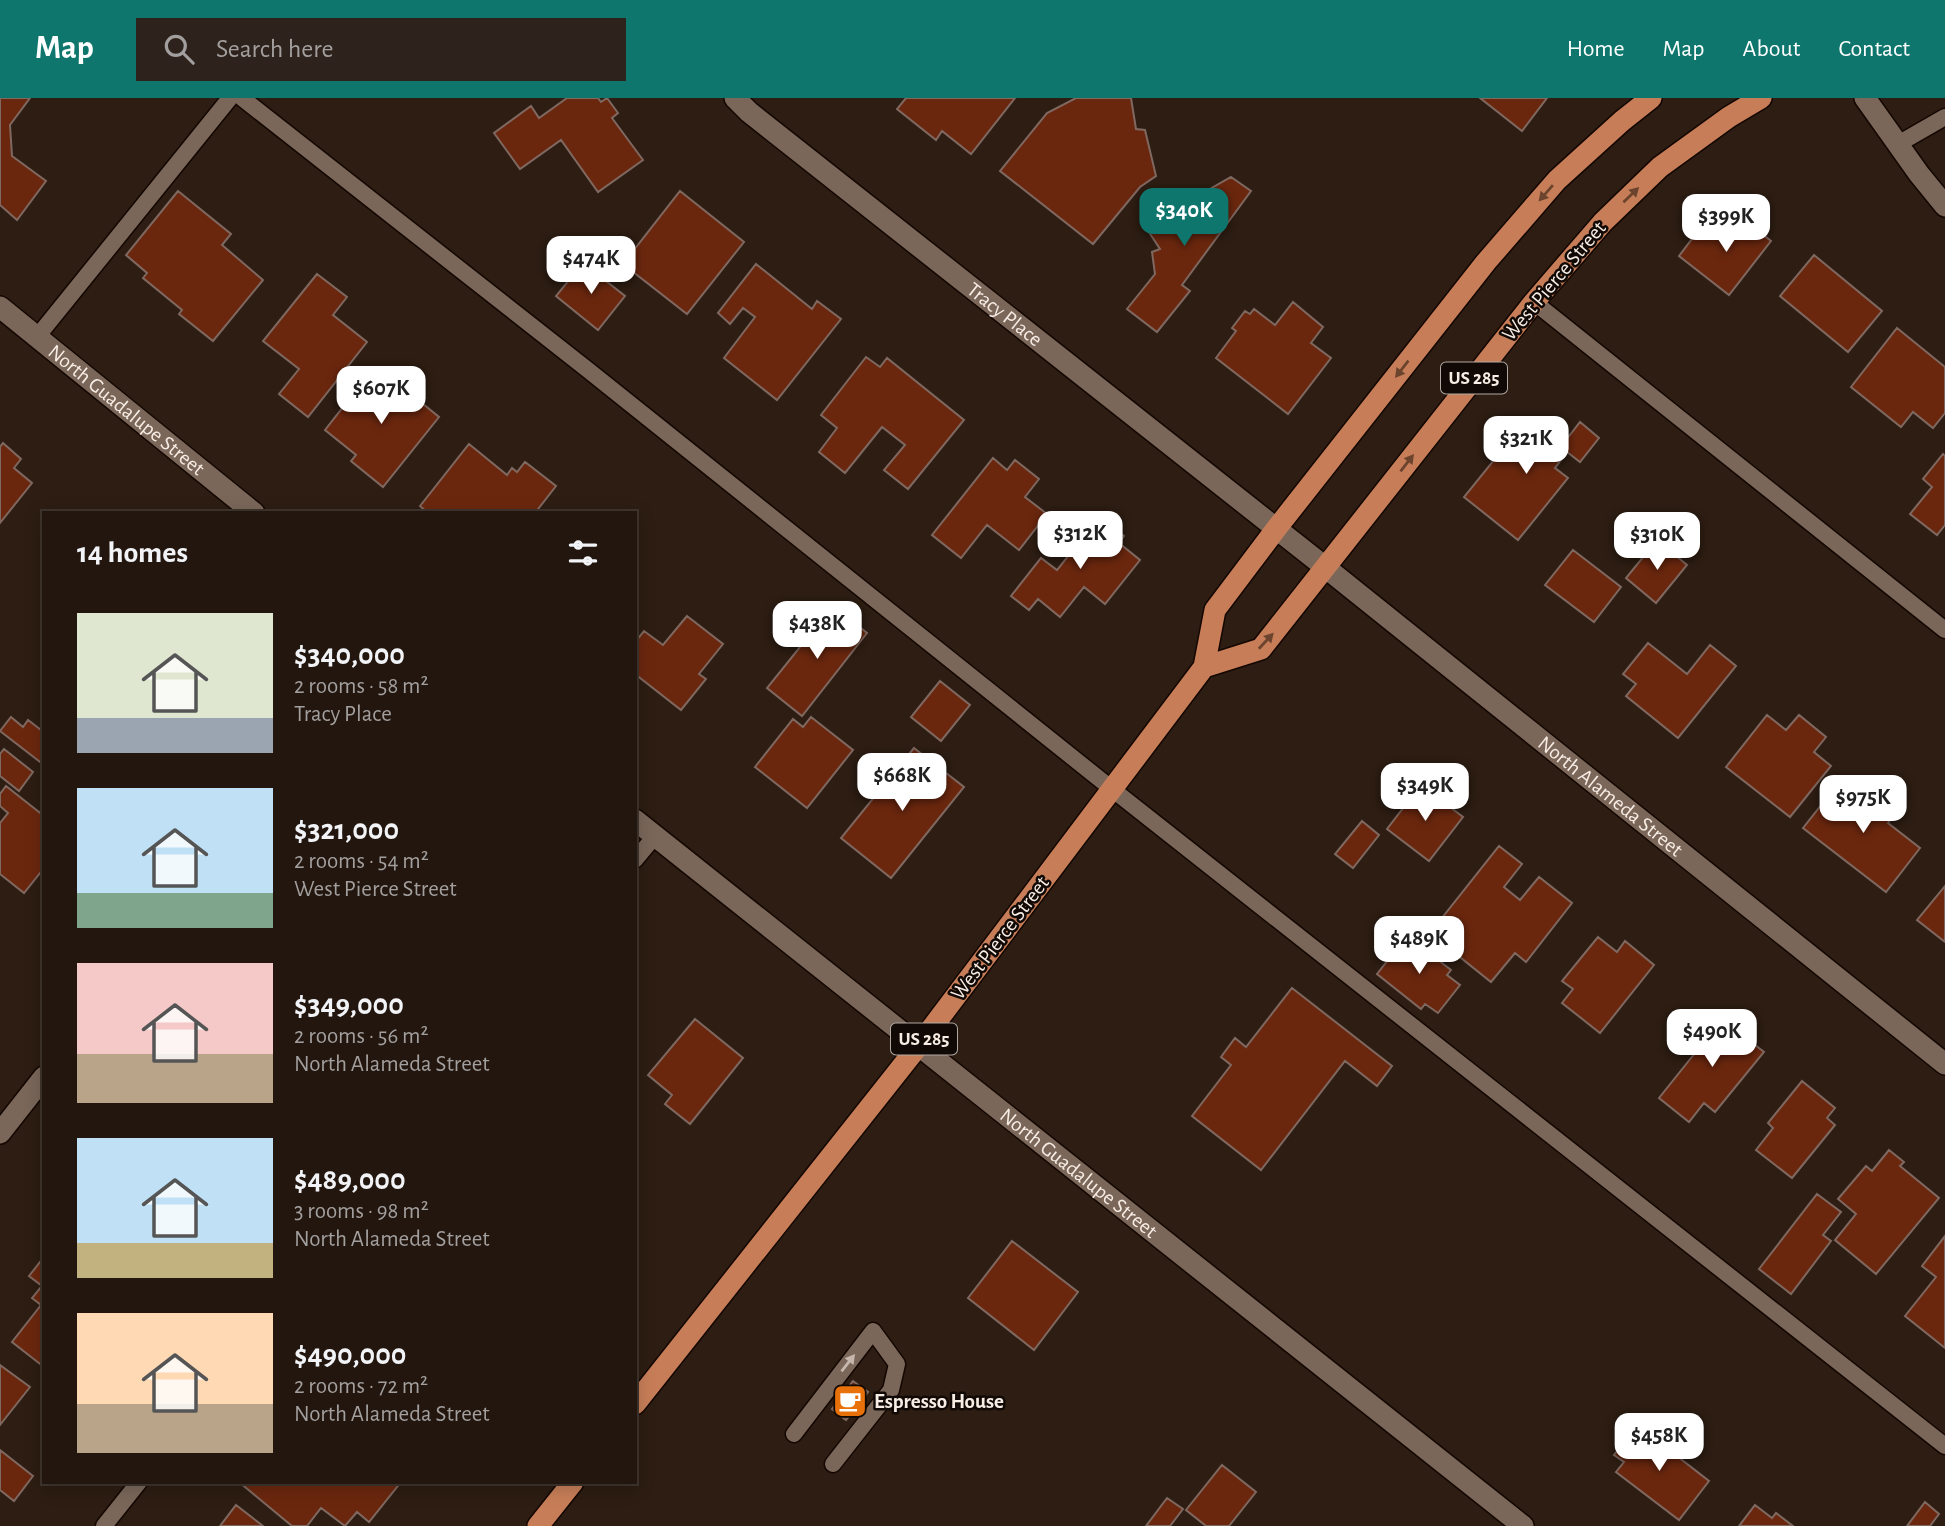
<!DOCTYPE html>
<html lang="en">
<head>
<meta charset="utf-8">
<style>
	body { margin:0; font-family:"Alegreya Sans",sans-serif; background:#2e231c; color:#f1f3f6; height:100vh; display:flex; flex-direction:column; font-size:26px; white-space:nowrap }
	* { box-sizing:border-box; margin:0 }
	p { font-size:23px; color:#a29f9e }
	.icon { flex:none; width:38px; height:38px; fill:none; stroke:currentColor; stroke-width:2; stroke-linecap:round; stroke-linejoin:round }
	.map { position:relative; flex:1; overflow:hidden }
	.drawer { position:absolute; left:42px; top:413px; width:595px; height:973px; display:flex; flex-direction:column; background:#22160e; border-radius:0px; box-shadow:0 4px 18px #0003,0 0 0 2px #3f352e }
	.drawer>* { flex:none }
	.price { position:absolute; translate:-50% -60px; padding:0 16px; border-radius:14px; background:#fff; color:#222; font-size:23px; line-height:46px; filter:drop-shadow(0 2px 4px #0008) }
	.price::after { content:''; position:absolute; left:50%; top:42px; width:21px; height:16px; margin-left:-10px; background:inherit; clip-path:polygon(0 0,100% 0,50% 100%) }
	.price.active { background:#0f766e; color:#fff }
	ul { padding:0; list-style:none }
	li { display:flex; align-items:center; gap:21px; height:175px; padding:0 35px }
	li span { display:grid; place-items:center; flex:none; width:196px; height:140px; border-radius:0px; color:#555 }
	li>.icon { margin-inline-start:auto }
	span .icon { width:84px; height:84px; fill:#fffc; stroke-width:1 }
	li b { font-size:30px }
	h2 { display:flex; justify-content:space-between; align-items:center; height:84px; padding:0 35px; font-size:30px }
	header { display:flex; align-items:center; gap:42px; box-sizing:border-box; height:98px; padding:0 35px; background:#0f766e; color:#fff }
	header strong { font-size:33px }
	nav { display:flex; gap:38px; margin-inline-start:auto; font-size:24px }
	.search { width:490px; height:63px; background:#2e231c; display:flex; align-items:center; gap:18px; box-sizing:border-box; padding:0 24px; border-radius:0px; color:#a29f9e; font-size:26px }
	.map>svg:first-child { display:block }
	.building { fill:#6b270e; stroke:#7f6860; stroke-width:2 }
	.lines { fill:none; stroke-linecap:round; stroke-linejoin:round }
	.service-casing { stroke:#140701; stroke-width:19 }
	.minor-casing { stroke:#140701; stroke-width:24 }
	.trunk-casing { stroke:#140701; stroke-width:24 }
	.service { stroke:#7a675a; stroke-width:16 }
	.minor { stroke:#7a675a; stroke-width:21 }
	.trunk { stroke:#c77e58; stroke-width:21 }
	.oneway { fill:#6c442e }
	.oneway2 { fill:#c6b7ad }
	.labels { text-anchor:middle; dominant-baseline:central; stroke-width:5; stroke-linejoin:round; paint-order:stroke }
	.shield { fill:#100905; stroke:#b2a9a2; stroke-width:2 }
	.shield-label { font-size:19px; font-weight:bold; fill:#f8ede5 }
	.street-label { font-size:21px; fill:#f8ede5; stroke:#100905 }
	.poi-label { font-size:21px; font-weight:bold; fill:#f8ede5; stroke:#100905; text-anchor:start }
</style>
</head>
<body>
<header>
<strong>Map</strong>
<div class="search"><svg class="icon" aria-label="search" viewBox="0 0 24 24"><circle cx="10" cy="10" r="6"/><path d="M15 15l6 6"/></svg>Search here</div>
<nav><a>Home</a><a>Map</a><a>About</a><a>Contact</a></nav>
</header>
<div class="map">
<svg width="1945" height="1428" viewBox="0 0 1945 1428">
	<rect width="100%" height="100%" fill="#2d1d12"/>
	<path class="building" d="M0 0H30L10 27 12 58 46 83 17 122 0 107Z
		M567 0H598L601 4 607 0 618 15 612 20 643 62 598 94 561 42 520 71 494 35 531 8 539 20Z
		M906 0H1015L971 56 942 33 936 42 897 11Z
		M1076 0H1131L1136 31 1145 32 1156 78 1140 89 1093 146 1000 73 1047 15Z
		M1480 0H1547L1522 33Z
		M1231 79 1251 93 1182 187 1190 193 1157 234 1127 211 1155 176 1152 154 1160 151 1145 128Z
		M178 93 231 136 222 147 263 182 213 243 179 216 182 212 143 180 147 175 126 157Z
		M680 93 744 144 687 216 623 166Z
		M1741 119 1771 143 1729 197 1679 158 1701 129 1713 139 1717 133 1725 140Z
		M1814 157 1882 213 1848 254 1780 198Z
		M583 165 625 198 598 232 556 198Z
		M756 166 812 211 817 203 841 221 777 302 724 260 755 219 743 210 730 226 718 215Z
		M317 176 347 199 333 217 367 244 308 319 279 296 299 271 263 243Z
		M1293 204 1323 229 1311 245 1331 260 1288 316 1216 260 1236 233 1232 230 1245 213 1250 216 1254 211 1275 227Z
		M1897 230 1945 269V315L1933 330 1913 314 1901 329 1851 289Z
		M866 259 880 269 887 260 964 322 908 391 884 372 905 347 882 329 845 375 819 354 837 330 821 317Z
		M373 271 394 288 396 284 439 319 383 389 351 363 356 357 325 332Z
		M1528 320 1562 347 1580 324 1599 340 1580 364 1567 354 1555 370 1568 380 1518 442 1464 399Z
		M3 345 21 361 14 370 32 385 0 425V349Z
		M469 346 507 377 512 370 517 374 525 364 556 388 535 415H428L420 408Z
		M1943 356 1945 358V427L1937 437 1910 416 1932 389 1923 381Z
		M993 360 1007 372 1015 362 1039 381 1025 399 1047 416 1019 452 987 427 961 460 932 437Z
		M1100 418 1124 438 1119 445 1140 462 1105 506 1084 489 1060 519 1038 501 1029 512 1011 498 1041 460 1057 472Z
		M1657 442 1687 467 1656 505 1626 480Z
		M1573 452 1621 489 1594 524 1545 487Z
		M833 508 867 535 802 618 767 590Z
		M687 518 723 546 699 576 706 581 681 612 635 576V544L644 533 663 547Z
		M1648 545 1687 576 1710 547 1736 568 1678 640 1626 598 1636 586 1623 576Z
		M940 583 970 607 941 643 911 619Z
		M1767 617 1786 632 1799 617 1826 639 1814 654 1831 668 1790 719 1726 669Z
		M11 619 23 629 28 622 41 632 44 629V667L0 633Z
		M811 619 853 652 807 710 755 669 793 621 803 629Z
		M914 650 964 689 891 780 841 740Z
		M4 651 33 674 19 693 0 678V656Z
		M1838 686 1858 701 1868 688 1898 712 1888 725 1920 750 1886 794 1803 730Z
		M1421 687 1463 719 1429 763 1387 731Z
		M6 688 44 718V770L24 795 0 776V725L8 715 0 708V696Z
		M1362 723 1379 737 1353 770 1335 756Z
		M1499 748 1522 766 1504 789 1520 802 1539 779 1572 805 1526 864 1515 855 1491 884 1430 835Z
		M1945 788V844L1917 822Z
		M1407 838 1451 872 1447 877 1460 887 1438 915 1425 906 1421 911 1377 876Z
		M1598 839 1617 854 1625 843 1654 867 1600 935 1562 905 1573 891 1562 883Z
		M1292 890 1392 968 1377 988 1345 963 1261 1072 1192 1018 1231 967 1221 959 1235 940 1246 949Z
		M1713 914 1764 954 1715 1014 1704 1005 1689 1024 1659 1000 1703 945 1694 938Z
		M695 921 743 960 690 1026 665 1006 672 997 648 977Z
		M1802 983 1835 1010 1827 1020 1835 1027 1792 1080 1756 1052 1773 1030 1768 1025Z
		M1889 1052 1904 1064 1900 1068 1939 1100 1876 1176 1835 1142 1856 1116 1838 1101 1866 1068 1872 1073Z
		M1817 1096 1841 1114 1823 1137 1831 1143 1791 1196 1759 1171Z
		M1945 1138V1250L1905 1218 1936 1179 1922 1168Z
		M1012 1143 1078 1194 1034 1252 968 1200Z
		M44 1159V1269L12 1244 41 1207 32 1200 42 1188 29 1178Z
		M0 1267 30 1289 0 1327Z
		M853 1283 868 1294 846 1322 832 1311Z
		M1637 1327 1709 1383 1679 1422 1616 1374 1624 1364 1614 1357Z
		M0 1352 33 1378 14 1403 0 1392Z
		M1222 1367 1256 1394 1229 1428H1206L1186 1412Z
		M239 1384H401L369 1424 357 1414 345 1428 321 1410 307 1428H292Z
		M1167 1400 1183 1411 1170 1428H1146Z
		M1925 1404 1939 1416 1930 1428H1907Z
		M236 1407 263 1428H220Z
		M1755 1407 1772 1420 1776 1415 1793 1428H1739Z"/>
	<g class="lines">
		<g class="service-casing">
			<path id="service" d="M242 0 588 272 1112 691 1945 1348
				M1898 46 1945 19
				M1534 204 1945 532
				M37 239 230 0
				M635 762 655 738
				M794 1336 873 1233 897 1266 891 1292 833 1366
				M104 1428 139 1384"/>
		</g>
		<g class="minor-casing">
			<g id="minor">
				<path id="s1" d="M735 0 749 14 1325 469 1945 966"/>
				<path d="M1865 0 1919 76 1945 108"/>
				<path id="s2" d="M0 209 254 415"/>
				<path id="s3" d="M635 722 1523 1428"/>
				<path d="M0 1035 44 979"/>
			</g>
		</g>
		<g class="trunk-casing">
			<path id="trunk" d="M1204 569 1261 551 1534 204 1603 124 1660 69 1729 19 1761 0
				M635 1306 919 947 1204 569 1215 512 1276 431 1486 164 1557 82 1622 23 1651 0
				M538 1428 573 1384"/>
		</g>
		<use href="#service" class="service"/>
		<use href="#minor" class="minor"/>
		<use href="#trunk" class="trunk"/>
	</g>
	<defs><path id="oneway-solid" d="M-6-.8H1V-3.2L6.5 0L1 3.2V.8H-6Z" transform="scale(1.75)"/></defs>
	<g class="oneway">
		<use href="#oneway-solid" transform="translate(1546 95) rotate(131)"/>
		<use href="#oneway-solid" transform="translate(1631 97) rotate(-44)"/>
		<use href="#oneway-solid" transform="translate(1402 271) rotate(128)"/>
		<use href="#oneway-solid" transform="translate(1407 365) rotate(-52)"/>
		<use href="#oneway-solid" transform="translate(1266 543) rotate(-47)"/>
	</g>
	<use class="oneway2" href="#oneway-solid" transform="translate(848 1265) rotate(-52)"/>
	<defs>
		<g id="cafe-square" transform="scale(1.75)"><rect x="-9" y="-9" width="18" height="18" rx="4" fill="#e8710a" stroke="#100905"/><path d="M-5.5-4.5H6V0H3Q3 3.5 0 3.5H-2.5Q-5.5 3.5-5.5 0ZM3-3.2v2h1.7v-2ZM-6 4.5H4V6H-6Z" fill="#fff"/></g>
	</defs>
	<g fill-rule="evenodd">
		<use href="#cafe-square" x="850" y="1303"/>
	</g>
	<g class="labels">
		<g class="shield">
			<rect x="1441" y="264.5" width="66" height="31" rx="5"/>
			<rect x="891" y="925.5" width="66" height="31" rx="5"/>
		</g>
		<g class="shield-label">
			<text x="1474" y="280">US 285</text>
			<text x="924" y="941">US 285</text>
		</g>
		<g class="street-label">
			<text transform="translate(1554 183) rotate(-50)">West Pierce Street</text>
			<text stroke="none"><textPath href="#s1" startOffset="346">Tracy Place</textPath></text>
			<text stroke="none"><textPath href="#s2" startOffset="163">North Guadalupe Street</textPath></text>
			<text stroke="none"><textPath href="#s1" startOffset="1120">North Alameda Street</textPath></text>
			<text transform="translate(1000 840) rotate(-53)">West Pierce Street</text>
			<text stroke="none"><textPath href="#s3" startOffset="567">North Guadalupe Street</textPath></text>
		</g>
		<g class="poi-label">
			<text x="874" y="1303">Espresso House</text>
		</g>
	</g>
</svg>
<b class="price active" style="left:1184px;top:150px">$340K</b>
<b class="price" style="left:1726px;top:156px">$399K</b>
<b class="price" style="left:591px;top:198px">$474K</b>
<b class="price" style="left:381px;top:328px">$607K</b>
<b class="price" style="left:1526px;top:378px">$321K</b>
<b class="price" style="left:1080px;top:473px">$312K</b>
<b class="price" style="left:1657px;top:474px">$310K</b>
<b class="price" style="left:817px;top:563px">$438K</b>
<b class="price" style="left:902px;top:715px">$668K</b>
<b class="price" style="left:1425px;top:725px">$349K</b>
<b class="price" style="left:1863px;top:737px">$975K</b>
<b class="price" style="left:1419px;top:878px">$489K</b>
<b class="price" style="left:1712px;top:971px">$490K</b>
<b class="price" style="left:1659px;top:1375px">$458K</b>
<section class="drawer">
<h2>14 homes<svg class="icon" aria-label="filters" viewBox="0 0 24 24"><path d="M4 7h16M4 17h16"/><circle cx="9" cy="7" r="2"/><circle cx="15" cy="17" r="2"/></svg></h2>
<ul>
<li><span style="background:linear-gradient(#dfe7d0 75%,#9aa5b1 0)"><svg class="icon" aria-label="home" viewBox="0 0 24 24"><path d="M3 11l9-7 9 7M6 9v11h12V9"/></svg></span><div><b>$340,000</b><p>2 rooms · 58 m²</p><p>Tracy Place</p></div></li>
<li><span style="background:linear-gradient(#bfe0f5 75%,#7fa58c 0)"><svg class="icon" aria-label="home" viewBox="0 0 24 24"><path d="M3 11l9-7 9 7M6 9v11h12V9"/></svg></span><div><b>$321,000</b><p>2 rooms · 54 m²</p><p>West Pierce Street</p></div></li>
<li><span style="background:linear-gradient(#f6c9c9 65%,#b9a48a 0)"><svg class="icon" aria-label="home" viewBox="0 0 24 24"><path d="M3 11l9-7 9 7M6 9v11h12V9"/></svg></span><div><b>$349,000</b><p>2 rooms · 56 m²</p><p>North Alameda Street</p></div></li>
<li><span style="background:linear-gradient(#bfe0f5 75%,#c2b280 0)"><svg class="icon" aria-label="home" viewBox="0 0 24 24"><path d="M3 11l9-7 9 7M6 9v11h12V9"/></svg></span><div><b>$489,000</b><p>3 rooms · 98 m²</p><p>North Alameda Street</p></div></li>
<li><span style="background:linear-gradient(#ffd9b3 65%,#b9a48a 0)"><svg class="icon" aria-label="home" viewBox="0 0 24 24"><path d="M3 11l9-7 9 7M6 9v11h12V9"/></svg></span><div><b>$490,000</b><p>2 rooms · 72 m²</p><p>North Alameda Street</p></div></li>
</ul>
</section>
</div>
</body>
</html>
